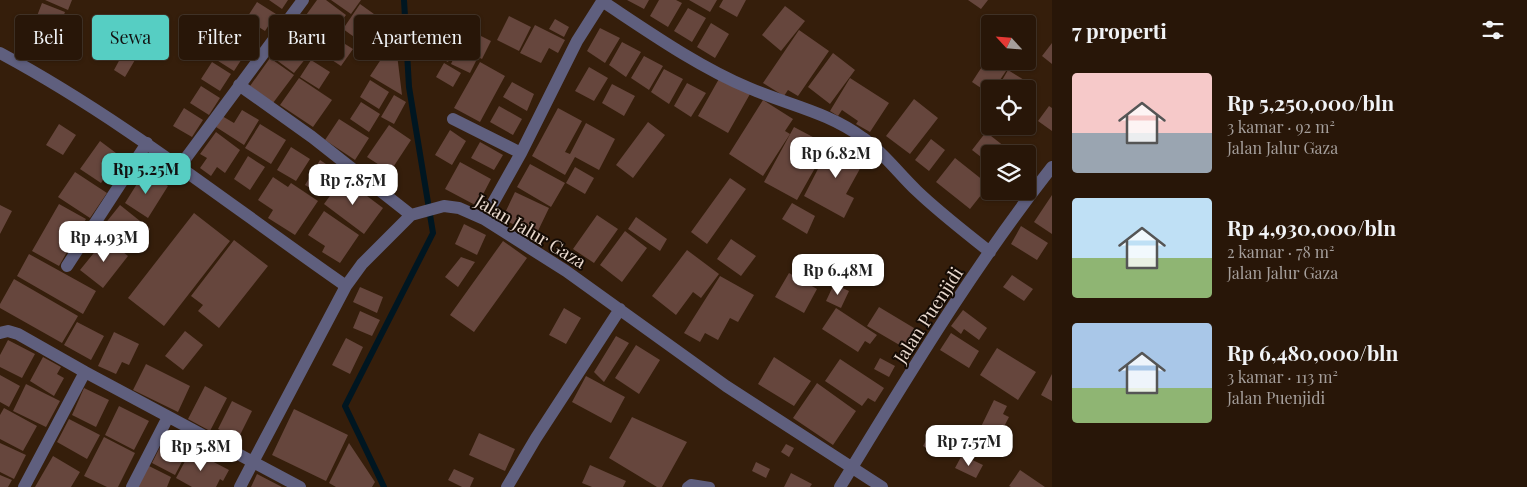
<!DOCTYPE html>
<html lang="id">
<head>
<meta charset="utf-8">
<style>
	body { margin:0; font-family:"Playfair Display",serif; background:#342316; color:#f1f3f6; height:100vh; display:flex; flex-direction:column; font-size:19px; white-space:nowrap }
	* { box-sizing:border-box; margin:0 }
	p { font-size:16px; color:#a59f9c }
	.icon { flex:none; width:28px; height:28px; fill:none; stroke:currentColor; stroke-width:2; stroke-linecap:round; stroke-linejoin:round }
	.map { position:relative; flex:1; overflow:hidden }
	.side { display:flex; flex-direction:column; background:#281608; width:475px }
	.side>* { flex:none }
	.top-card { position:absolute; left:15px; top:15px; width:475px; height:45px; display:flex; gap:10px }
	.needle { width:32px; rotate:296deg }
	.buttons { position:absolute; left:981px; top:15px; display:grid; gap:10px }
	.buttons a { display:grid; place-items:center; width:55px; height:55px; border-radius:5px; background:#281608; box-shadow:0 1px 4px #0004,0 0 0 1px #443529; font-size:25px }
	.price { position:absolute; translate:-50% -42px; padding:0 11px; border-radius:10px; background:#fff; color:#222; font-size:16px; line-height:32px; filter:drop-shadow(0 1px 2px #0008) }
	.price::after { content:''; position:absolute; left:50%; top:30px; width:15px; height:11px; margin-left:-8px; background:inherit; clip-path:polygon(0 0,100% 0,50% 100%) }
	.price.selected { background:#56cec3; color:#111 }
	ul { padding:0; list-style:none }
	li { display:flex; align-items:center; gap:15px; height:125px; padding:0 20px }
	li span { display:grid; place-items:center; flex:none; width:140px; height:100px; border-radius:5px; color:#555 }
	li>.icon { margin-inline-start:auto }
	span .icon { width:60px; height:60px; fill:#fffc; stroke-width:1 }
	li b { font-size:21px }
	h2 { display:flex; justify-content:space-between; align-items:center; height:60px; padding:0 20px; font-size:21px }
	.chip { padding:0 18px; border-radius:5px; background:#281608; box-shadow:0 1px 4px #0004,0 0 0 1px #443529; font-size:18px; line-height:45px }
	.chip.selected { background:#56cec3; color:#111 }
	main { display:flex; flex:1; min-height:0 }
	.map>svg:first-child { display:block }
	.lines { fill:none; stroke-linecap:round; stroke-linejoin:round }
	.stream { stroke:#001621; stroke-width:6 }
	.building { fill:#66463d }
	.lane { stroke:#5f5f7e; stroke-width:10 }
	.street { stroke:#5f5f7e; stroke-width:12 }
	.labels { text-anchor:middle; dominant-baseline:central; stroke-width:4; stroke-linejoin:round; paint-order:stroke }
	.street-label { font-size:18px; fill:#e9d9ce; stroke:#150b04 }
</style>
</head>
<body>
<main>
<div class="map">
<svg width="1052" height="487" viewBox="0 0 1052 487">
	<rect width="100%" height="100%" fill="#351e0b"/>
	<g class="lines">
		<path class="stream" d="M384 487 345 406 433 233 409 87 404 0"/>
	</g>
	<path class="building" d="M45 0H72L68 10Z
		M269 0H288L282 9Z
		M317 0H326L346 15 319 52 293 33Z
		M331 0H361L351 14Z
		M627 0H649L644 9Z
		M659 0H676L682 3 668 27 650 16Z
		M689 0H717L710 12Z
		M723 0H746L737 17 719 7Z
		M968 0H988L981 9Z
		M257 2 276 14 265 31 246 19Z
		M42 3 65 12 60 25 37 16Z
		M360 4 388 24 377 41 369 36 364 44 343 29Z
		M785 6 805 21 781 51 762 35Z
		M688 8 706 18 692 42 674 31Z
		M509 16 531 27 519 51 497 40Z
		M555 19 569 27 564 37 549 29Z
		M444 20 464 31 448 62 428 52Z
		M240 21 259 34 248 51 230 39Z
		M711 23 729 34 715 58 697 47Z
		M535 25 565 40 558 53 549 48 541 63 520 53Z
		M600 28 620 38 605 63 587 51Z
		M467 29 491 41 482 59 478 57 470 73 451 64Z
		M799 30 829 51 798 96 788 90 784 96 763 83Z
		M287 35 310 53 294 73 271 56Z
		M334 37 353 49 341 66 323 54Z
		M395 38 402 95 370 76Z
		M226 42 245 54 234 71 215 59Z
		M622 42 641 52 626 77 609 65Z
		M1052 43V64L1042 56Z
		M127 46 139 53 125 77 114 70Z
		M833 53 855 70 830 104 808 87Z
		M644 56 663 66 649 90 631 78Z
		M270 58 294 75 273 103 250 86Z
		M987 59 1006 71 994 89H990V94L972 82Z
		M311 60 330 72 319 89 300 77Z
		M212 62 231 74 220 91 201 79Z
		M480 62 505 76 480 122 454 108Z
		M444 63 461 73 453 87 436 77Z
		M589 67 608 78 594 101 575 91Z
		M664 69 683 79 669 104 651 92Z
		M1008 70 1034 86 1028 97V89H997Z
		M720 77 750 94 728 133 698 116Z
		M299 78 332 100 313 127 280 105Z
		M850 78 889 103 870 132 856 124 858 121 842 110 838 116 830 111Z
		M370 80 389 92 379 109 360 97Z
		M512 82 534 94 527 111 503 97Z
		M687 83 706 93 691 117 674 106Z
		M612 84 635 96 624 116 602 103Z
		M201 86 220 98 209 115 190 103Z
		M394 95 406 102 394 124 381 117Z
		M914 99 938 118 910 154 886 136Z
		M763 100 793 119 785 131 790 134 763 176 729 154Z
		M361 102 380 114 369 132 350 119Z
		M499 106 522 119 513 135 490 122Z
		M1049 106 1052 108V131L1038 121Z
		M184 108 203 120 192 137 173 126Z
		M558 108 582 121 565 152 570 154 586 123 615 139 599 170 575 157 565 175 532 156Z
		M242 110 259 120 244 145 216 127 222 116 234 123Z
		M339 119 369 138 355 160 325 140Z
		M648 122 665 135 633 178 616 165Z
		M59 124 76 135 63 155 46 145Z
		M260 124 286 140 271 164 245 148Z
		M389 125 411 140 390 172 367 157Z
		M794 127 828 145 797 200 764 182Z
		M450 130 466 141 452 165 435 155Z
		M216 132 240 150 225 173 217 167 211 176 200 168 207 158 200 154Z
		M986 132 1014 154H990V164L972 150Z
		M931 139 945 150 929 171 915 160Z
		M838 140 867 156 846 194 854 198 844 218 804 196 819 167 823 169Z
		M100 141 120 156 101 183 80 169Z
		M480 142 503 155 494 170 471 158Z
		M291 147 310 159 296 181 277 170Z
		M248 156 265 167 250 190 234 179Z
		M955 158 989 185 970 209 936 182Z
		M320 160 338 172 324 196 305 185Z
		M460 162 491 179 477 206 445 189Z
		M530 164 565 183 551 207 517 187Z
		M575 167 594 178 585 194 566 183Z
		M145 171 168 186 148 218 125 203Z
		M75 172 107 193 90 218 58 197Z
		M273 177 288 187 291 183 318 201 295 235 268 218 273 210 258 200Z
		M343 178 383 208 364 234 324 204Z
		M730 178 746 189 707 244 691 232Z
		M515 192 549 208 536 235 502 219Z
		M1052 195V234L1034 222Z
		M792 203 815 216 807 234 782 219Z
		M59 204 86 219 59 266 32 251Z
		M0 205 12 211 0 234Z
		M120 205 150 229 135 248 104 225Z
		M324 211 359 235 340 263 322 252 325 246 308 235Z
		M194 213 230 241 164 326 128 298Z
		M597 215 618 229 594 263 573 249Z
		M636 217 667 239 660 251 628 229Z
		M464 224 486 235 477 255 455 244Z
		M1021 226 1048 243 1037 260 1011 244Z
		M625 231 647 248 622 282 600 265Z
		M106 238 128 256 103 288 80 270Z
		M731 239 756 256 741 276 717 259Z
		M234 240 268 266 219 328 198 311 203 305 191 296Z
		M503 241 527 258 474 332 450 315Z
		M687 250 719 274 701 298 693 292 676 315 652 296Z
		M29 254 96 291 83 314 17 276Z
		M461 257 475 262 458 287 445 277Z
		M789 273 817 289 804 313 775 297Z
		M1012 275 1033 289 1024 301 1003 287Z
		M720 276 754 295 738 322 730 318 718 340 705 333 700 342 684 333Z
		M14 279 78 316 62 343 0 308V304Z
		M834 284 849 291 841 308 826 301Z
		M360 287 383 297 377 313 353 302Z
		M879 307 919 331 908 350 867 326Z
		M564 308 581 318 566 344 549 335Z
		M836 308 877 335 870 344 865 341 858 352 822 329Z
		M963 310 987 328 979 340 964 329 961 334 951 326Z
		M360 311 380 320 372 336 353 328Z
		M77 322 104 336 91 360 64 345Z
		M185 331 203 345 183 370 165 356Z
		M114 332 139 344 129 365 122 362 116 374 98 366Z
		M951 333 979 351 969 368 940 350Z
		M616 336 629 343 604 382 594 372Z
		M346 338 363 347 350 374 332 365Z
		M8 340 35 354 22 378 0 367V355Z
		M636 345 660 360 639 394 615 378Z
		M997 348 1036 372 1018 400 980 375Z
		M43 357 61 367 57 374 64 378 54 396 30 381Z
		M774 357 811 381 794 406 758 384Z
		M880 358 895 366 889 377 874 369Z
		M840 359 884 388 875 402 868 398 862 406 825 381Z
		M146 364 190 386 178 412 133 390Z
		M1052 374V401L1041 395Z
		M0 375 20 386 9 407 0 402Z
		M586 376 625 397 611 423 572 402Z
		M817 383 856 411 833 445 793 418Z
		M26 384 60 401 46 427 13 411Z
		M205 386 227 398 210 431 188 419Z
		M84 388 109 400 96 427 72 415Z
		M994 400 1007 406 1003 414 1009 417 995 444 977 435Z
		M232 401 252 411 238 439 218 429Z
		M119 406 149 421 134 450 105 435Z
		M4 408 37 426 23 451 0 439V415Z
		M294 409 348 435 326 481 272 455Z
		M632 417 687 442 662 487H657L609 458Z
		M69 419 100 435 87 459 57 442Z
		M931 431 951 442 943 457 923 446Z
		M479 433 515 449 505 471 469 455Z
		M104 437 135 453 118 487H107L84 476Z
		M164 439 180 447 178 452 185 456 175 475 152 463Z
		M0 443 26 455 14 479 0 472Z
		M349 443 375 482 372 487H336L329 483Z
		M786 444 794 448 789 457 781 452Z
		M191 450 229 470 223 481 220 479 216 487H192L176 478Z
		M962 455 983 465 976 478 955 468Z
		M53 456 80 472 71 487H35Z
		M756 462 770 469 766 478 752 471Z
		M145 464 171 477 167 487H134Z
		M590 465 626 481 623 487H592L582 483Z
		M454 469 474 478 470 487H462L448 480Z
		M1020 470 1045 487H1011L1009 486Z
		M791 473 812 484 810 487H784Z
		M257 474 282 487H251Z
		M0 475 12 480 8 487H0Z"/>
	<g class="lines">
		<path class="lane" d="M687 487 691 484 710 487"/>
		<path class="street" d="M602 1C649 32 697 66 749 88 788 105 828 112 863 138 883 152 899 174 917 191 940 213 965 232 990 252
			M0 53C123 119 232 207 346 286L362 264 411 215 444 206 459 208 484 219 566 271 726 386 882 487
			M239 85 312 137 411 215
			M453 119 521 153
			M180 166 303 0
			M484 219 521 153 577 41 603 0
			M67 266 147 143
			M0 333 8 331 18 334 85 372 253 462 346 286
			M24 487 85 372
			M132 487 168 417
			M240 487 253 462 300 487
			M507 487 536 438 620 309
			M840 487C907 378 973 267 1052 167"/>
	</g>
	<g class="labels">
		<g class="street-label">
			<text transform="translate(531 231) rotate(31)">Jalan Jalur Gaza</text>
			<text transform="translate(928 315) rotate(-57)">Jalan Puenjidi</text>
		</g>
	</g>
</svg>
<div class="buttons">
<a><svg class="needle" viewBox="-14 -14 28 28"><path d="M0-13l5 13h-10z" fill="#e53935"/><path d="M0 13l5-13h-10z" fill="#a59f9c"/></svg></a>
<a><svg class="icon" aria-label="locate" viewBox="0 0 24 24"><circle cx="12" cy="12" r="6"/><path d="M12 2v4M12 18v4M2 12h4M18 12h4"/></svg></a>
<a><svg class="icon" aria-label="layers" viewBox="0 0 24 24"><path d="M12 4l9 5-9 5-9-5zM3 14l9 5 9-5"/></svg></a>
</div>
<b class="price" style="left:836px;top:179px">Rp 6.82M</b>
<b class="price selected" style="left:146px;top:195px">Rp 5.25M</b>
<b class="price" style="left:353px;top:206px">Rp 7.87M</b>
<b class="price" style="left:104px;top:263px">Rp 4.93M</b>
<b class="price" style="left:838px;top:296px">Rp 6.48M</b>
<b class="price" style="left:969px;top:467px">Rp 7.57M</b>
<b class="price" style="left:201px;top:472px">Rp 5.8M</b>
<div class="top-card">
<a class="chip">Beli</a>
<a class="chip selected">Sewa</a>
<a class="chip">Filter</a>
<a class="chip">Baru</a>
<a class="chip">Apartemen</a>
</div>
</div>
<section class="side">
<h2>7 properti<svg class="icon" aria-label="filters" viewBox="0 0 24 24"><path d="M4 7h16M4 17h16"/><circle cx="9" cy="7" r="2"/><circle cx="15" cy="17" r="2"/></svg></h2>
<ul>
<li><span style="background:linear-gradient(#f6c9c9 60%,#9aa5b1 0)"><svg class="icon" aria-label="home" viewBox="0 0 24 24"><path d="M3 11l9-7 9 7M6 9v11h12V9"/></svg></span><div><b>Rp 5,250,000/bln</b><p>3 kamar · 92 m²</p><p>Jalan Jalur Gaza</p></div></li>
<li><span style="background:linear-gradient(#bfe0f5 60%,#8fb573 0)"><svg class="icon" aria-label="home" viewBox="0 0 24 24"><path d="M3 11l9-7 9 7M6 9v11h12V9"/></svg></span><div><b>Rp 4,930,000/bln</b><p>2 kamar · 78 m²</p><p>Jalan Jalur Gaza</p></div></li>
<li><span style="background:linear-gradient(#a9c7e8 65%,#8fb573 0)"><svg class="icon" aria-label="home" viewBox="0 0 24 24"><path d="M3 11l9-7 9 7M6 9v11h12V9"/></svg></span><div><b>Rp 6,480,000/bln</b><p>3 kamar · 113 m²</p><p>Jalan Puenjidi</p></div></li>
</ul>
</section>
</main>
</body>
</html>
